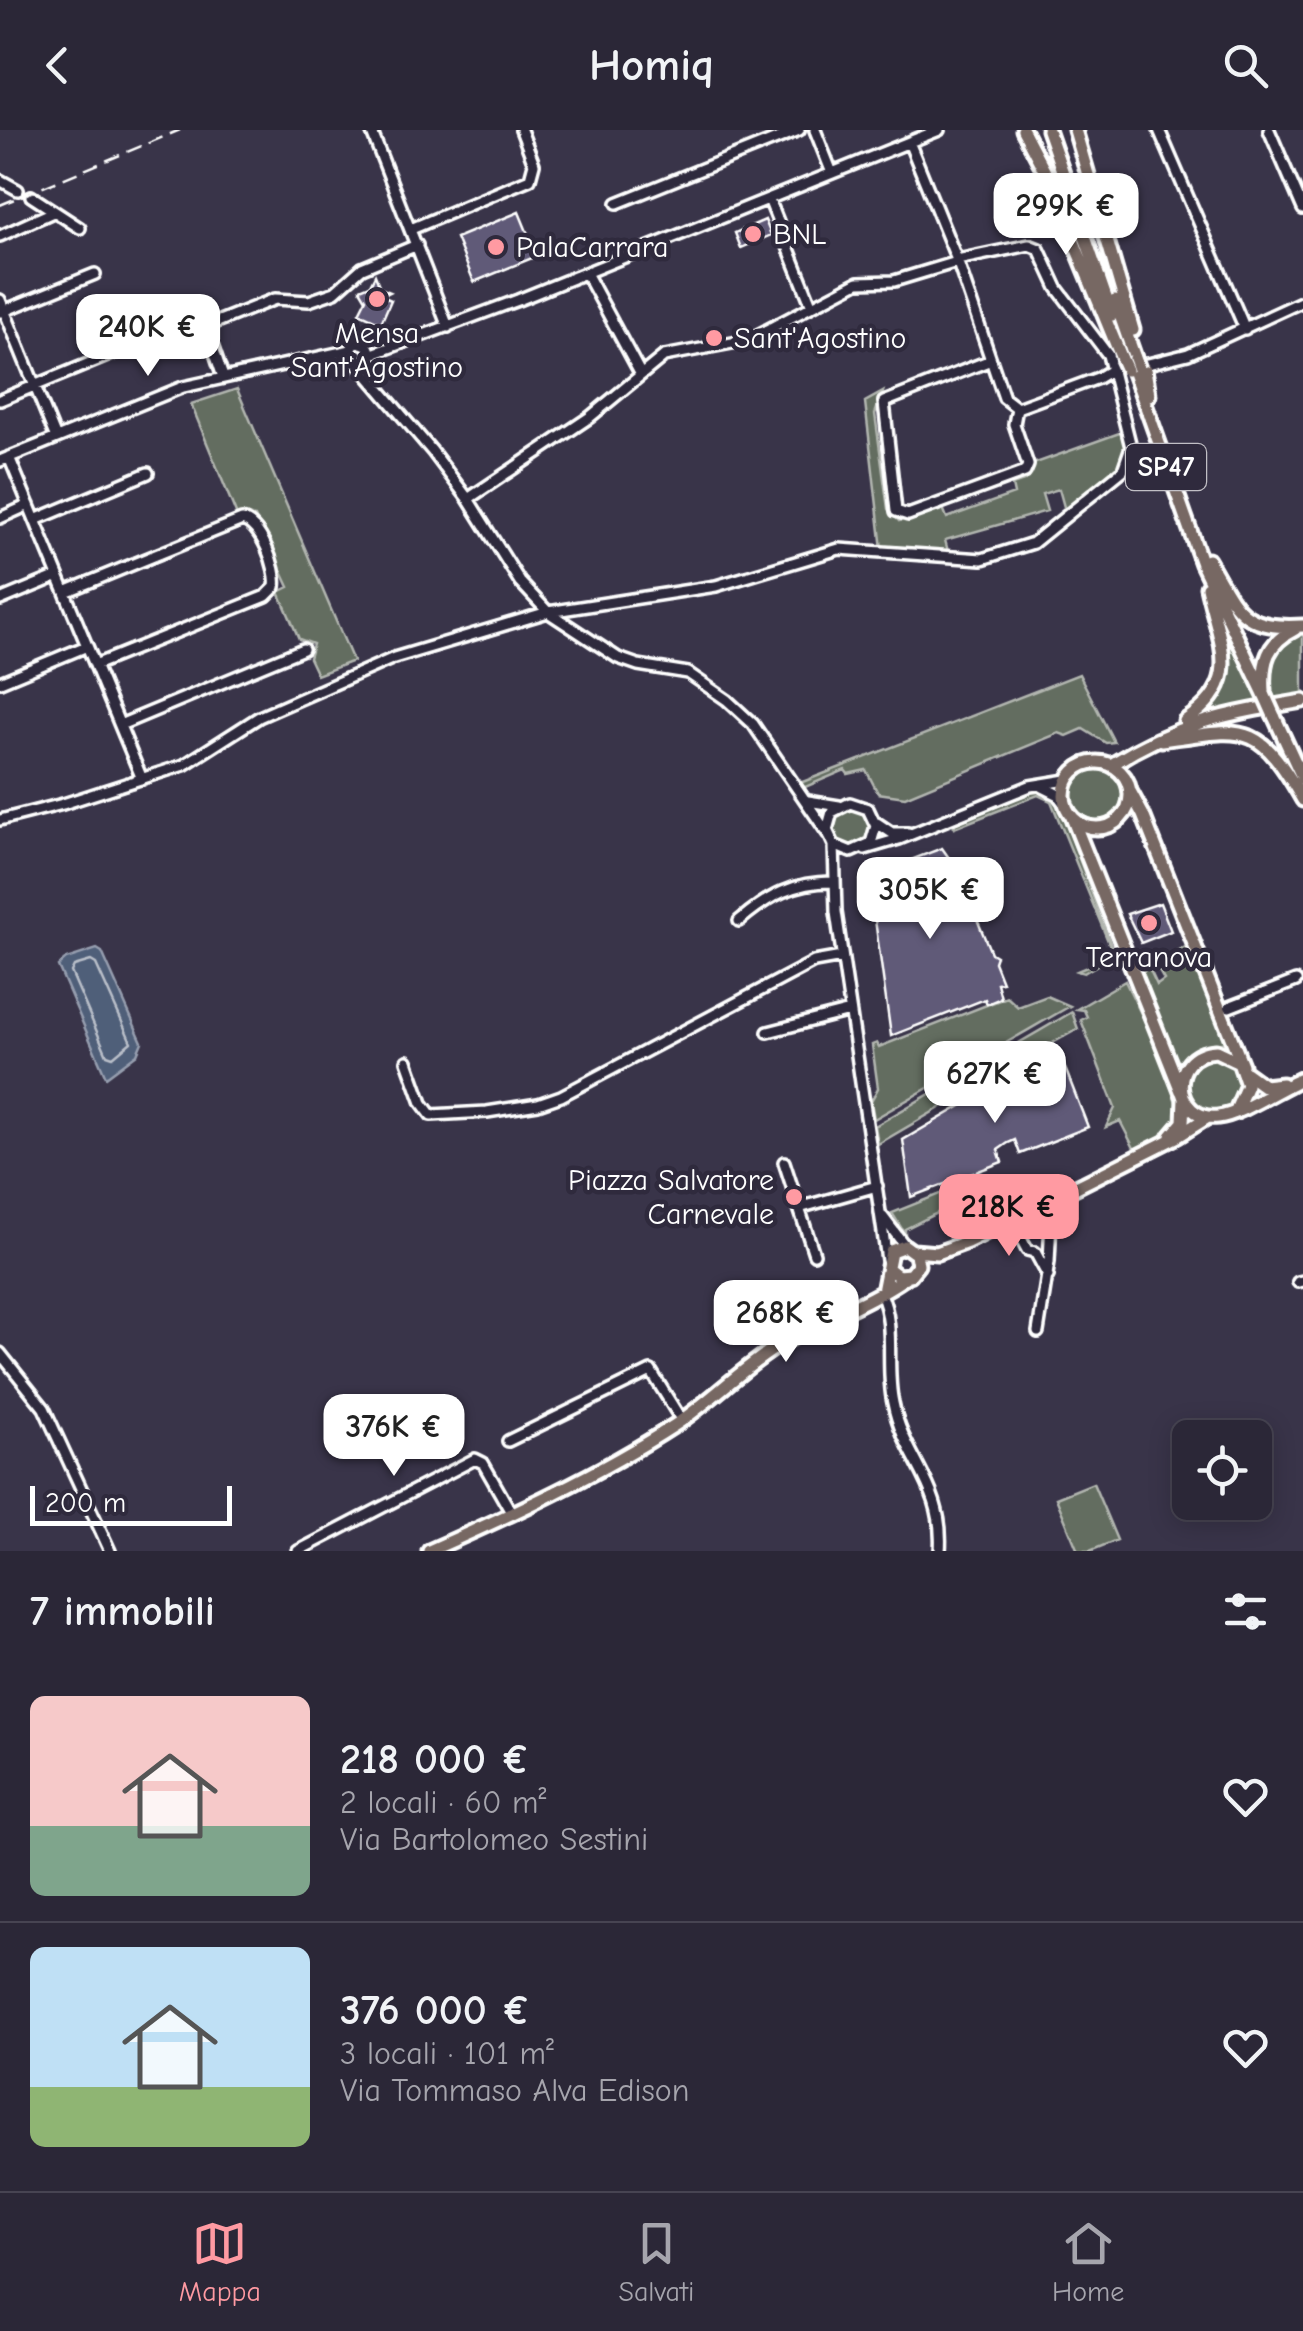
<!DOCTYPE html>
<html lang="it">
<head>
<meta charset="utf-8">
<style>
	body { margin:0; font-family:"Comic Neue",sans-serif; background:#373342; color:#f1f3f6; height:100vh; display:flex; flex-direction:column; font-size:38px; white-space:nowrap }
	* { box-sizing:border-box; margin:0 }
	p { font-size:32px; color:#a6a5ad }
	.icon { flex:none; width:55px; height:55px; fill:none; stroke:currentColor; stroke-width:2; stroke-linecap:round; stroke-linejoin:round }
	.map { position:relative; height:1421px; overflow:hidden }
	.panel { display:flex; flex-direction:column; background:#2b2737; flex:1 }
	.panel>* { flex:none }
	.fabs { position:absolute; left:1172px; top:1290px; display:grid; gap:20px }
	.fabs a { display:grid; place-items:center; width:100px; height:100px; border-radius:15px; background:#2b2737; box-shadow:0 5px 25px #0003,0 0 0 2px #474452; font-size:50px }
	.scale { position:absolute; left:30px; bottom:25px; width:202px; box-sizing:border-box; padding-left:10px; border:5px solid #fff; border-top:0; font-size:28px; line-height:35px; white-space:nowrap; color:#fff; -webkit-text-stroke:8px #2f2a3d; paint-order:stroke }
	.price { position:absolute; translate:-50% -85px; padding:0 22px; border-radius:20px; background:#fff; color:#222; font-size:32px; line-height:65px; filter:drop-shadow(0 2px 5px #0008) }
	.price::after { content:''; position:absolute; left:50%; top:60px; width:30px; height:22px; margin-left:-15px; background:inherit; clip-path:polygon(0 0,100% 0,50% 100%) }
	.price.selected { background:#ff9aa2; color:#111 }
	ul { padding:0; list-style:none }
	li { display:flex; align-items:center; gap:30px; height:250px; padding:0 30px }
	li+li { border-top:2px solid #474452 }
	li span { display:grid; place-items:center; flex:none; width:280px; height:200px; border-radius:15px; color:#555 }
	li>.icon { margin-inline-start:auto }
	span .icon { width:120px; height:120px; fill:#fffc; stroke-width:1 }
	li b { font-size:42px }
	h2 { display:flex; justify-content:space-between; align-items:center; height:120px; padding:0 30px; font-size:42px }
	header { display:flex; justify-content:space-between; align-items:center; height:130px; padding:0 30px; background:#2b2737; font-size:45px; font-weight:700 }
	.dock { display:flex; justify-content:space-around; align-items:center; height:140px; border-top:2px solid #474452; background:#2b2737; font-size:28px; color:#a6a5ad }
	.dock a { display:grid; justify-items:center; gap:5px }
	.dock .selected { color:#ff9aa2 }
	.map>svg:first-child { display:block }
	.green { fill:#646d61; stroke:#b2b6b0; stroke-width:2.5 }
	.water { fill:#505e79; stroke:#969eaf; stroke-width:2.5 }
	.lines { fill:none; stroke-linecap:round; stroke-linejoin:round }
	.shore { stroke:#b9bfc9; stroke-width:2.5 }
	.building { fill:#615a78; stroke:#fff; stroke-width:2.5 }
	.minor-casing { stroke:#fff; stroke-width:16 }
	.major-casing { stroke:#fff; stroke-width:19 }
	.minor { stroke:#2f2a3d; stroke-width:9 }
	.major { stroke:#776864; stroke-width:11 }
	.rail { stroke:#fff; stroke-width:2.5; stroke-dasharray:15 8; stroke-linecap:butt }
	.major-bridge-casing { stroke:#fff; stroke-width:19; stroke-linecap:butt }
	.major-bridge { stroke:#776864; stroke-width:11 }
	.poi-dot { fill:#ff9aa2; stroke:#2f2a3d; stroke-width:4 }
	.labels { text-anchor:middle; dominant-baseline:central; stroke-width:9; stroke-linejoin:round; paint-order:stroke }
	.shield { fill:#2f2a3d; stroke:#c1bfc5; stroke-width:2.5 }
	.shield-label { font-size:28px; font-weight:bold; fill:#fff }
	.poi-label { font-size:30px; fill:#fff; stroke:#2f2a3d; text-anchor:start }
</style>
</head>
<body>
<header><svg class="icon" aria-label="back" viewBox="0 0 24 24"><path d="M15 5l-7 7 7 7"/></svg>Homiq<svg class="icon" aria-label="search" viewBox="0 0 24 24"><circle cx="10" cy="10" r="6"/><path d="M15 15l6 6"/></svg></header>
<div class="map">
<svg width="1303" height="1421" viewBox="0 0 1303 1421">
	<rect width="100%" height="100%" fill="#393449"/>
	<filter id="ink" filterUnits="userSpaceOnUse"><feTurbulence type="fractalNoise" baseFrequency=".01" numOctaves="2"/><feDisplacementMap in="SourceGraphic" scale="20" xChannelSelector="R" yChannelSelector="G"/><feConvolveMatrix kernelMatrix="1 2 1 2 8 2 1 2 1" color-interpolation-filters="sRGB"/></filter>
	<g filter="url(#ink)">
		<path class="green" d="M237 259 353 531 317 545 309 528 313 514 299 509 279 462 289 457 282 442H278L255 387 237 386 191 274Z
			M883 262 875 284 888 379 899 391 943 378 947 388 1014 364 1012 355 1024 351 1033 334 1125 301C1134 341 1094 362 1066 384L1059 359 1042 364 1047 381 945 410 949 425 882 419 865 272Z
			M1216 475 1258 567 1271 564 1266 548 1273 519 1303 502V566L1204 584 1220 565Z
			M1079 544 1114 612 1106 613 1083 599 1067 606 1059 603 905 667 878 663 866 640 848 644 845 640 803 658 800 653Z
			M1071 664a27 27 0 1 1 54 0a27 27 0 1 1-54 0Z
			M1032 662H1044L1059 674 1111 815 1107 829 1084 843 1077 841 1104 830 1103 825 1110 816 1051 671 1038 665 954 698 953 694Z
			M832 699a19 19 0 1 1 38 0a19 19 0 1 1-38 0Z
			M1189 815 1228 912 1200 916 1176 934 1139 844 1149 838 1157 855 1164 850 1155 834Z
			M1125 851 1150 902 1179 980C1175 1004 1155 1009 1135 1020L1120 991 1106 997 1115 978 1081 890 1087 887 1084 880 1077 879Z
			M1047 866 1070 876 874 989 871 971 878 958 872 915 877 913 879 917 1007 867 1018 877Z
			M1072 882 1078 899 987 949 981 935Z
			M1186 954a27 27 0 1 1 54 0a27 27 0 1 1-54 0Z
			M976 937 979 955 878 1014 875 996Z
			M957 1057 963 1070 905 1099V1104L892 1083Z
			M1093 1353 1117 1410 1090 1421H1078L1056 1368Z"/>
		<path class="water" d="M97 819 102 822 142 912 137 924 106 947 58 836 66 829Z"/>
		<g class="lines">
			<path class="shore" d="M91 831 96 834 131 912 113 927 107 925 71 842 74 836Z"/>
		</g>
		<path class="building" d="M519 82 537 126 474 152 456 108Z
			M765 90 771 105 741 118 735 103Z
			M375 145 380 158 390 162 382 166 391 170 381 193 359 183 366 169 360 159 370 155Z
			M942 718 966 752 964 758 991 823 996 826 994 832 1002 852 997 853 1001 868 987 874 985 869 891 906 869 746Z
			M1160 773 1171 801 1141 813 1127 784Z
			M1058 920 1088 997 1020 1024 1015 1010 1008 1013 998 1020 1002 1032 911 1067 903 1010 982 964 984 971 998 966 994 956Z"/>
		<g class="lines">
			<g class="minor-casing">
				<path id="minor" d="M371 0 448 197
					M815 0 832 43
					M1159 0 1245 199
					M1269 0 1303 79
					M909 12 957 130 1004 268 1017 278
					M0 50 18 60
					M31 66 80 98
					M769 69 811 174
					M617 73 799 0
					M411 99 530 49 534 34 521 0
					M0 106 51 83
					M586 143 640 243
					M0 170 56 308
					M1 182 95 144
					M350 223a10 10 0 1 1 20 0a10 10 0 1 1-20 0Z
					M370 225 518 170 939 0
					M991 230 884 272 896 381 908 385 1025 342 1028 335 1014 294 1017 278
					M357 233 432 321 468 369 520 452 548 482 618 528 638 535 688 543 727 570 753 594 828 704
					M223 247 208 203 212 194 275 169 309 171 335 162 362 138 417 115
					M0 270 195 190 209 197
					M1017 278 1098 248 1120 235 1148 234 1188 224 1303 171
					M9 327 142 649
					M0 331 183 257 351 220
					M468 369 590 287 664 226 748 210 858 152 894 151 957 132
					M0 388 29 375
					M35 390 148 343
					M65 462 242 390C261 394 278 439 275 457L266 466 95 535
					M0 470 58 446
					M0 552 87 516
					M120 595 303 519
					M1043 657 1057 664 1066 676
					M808 671 839 676
					M0 690 63 674 184 635 259 587 394 528 548 482 716 456 839 419 982 429 1033 413 1123 340 1131 317 1108 225 1057 158 1039 119 1029 115 957 130
					M877 693 892 703H908
					M834 715 851 722 871 713 876 696 868 679 850 673 832 682 827 700 834 715 836 782 887 1130
					M865 719 899 709 1030 656 1067 650
					M739 791C768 766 795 751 835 752
					M1229 877 1296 851
					M768 902 850 881
					M407 931 422 973 431 985 487 982 538 974 561 966 814 832 842 827
					M784 1032 814 1124
					M799 1078 877 1056
					M883 1087 905 1116
					M1011 1089 1027 1120 1035 1122 1048 1146
					M1298 1152 1303 1151
					M881 1164C896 1196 885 1238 893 1273 904 1330 945 1355 940 1421
					M1038 1202 1049 1132 1052 1069
					M0 1223 44 1278 110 1421
					M508 1311 651 1241 682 1291
					M298 1421 475 1329 483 1333 512 1384"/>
			</g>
			<g class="major-casing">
				<path id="major" d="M1023 0 1046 44 1122 229
					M1048 0 1112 185
					M1075 0 1133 200
					M1115 171 1135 228
					M1145 239 1149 265
					M1133 240 1202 434 1265 566
					M1208 430C1237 480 1241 500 1303 496
					M1264 561C1262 532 1267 513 1295 499
					M1274 586 1303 649
					M1185 591C1244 552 1220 516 1207 457
					M1161 610C1245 599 1257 589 1303 670
					M1064 665a33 33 0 1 1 66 0a33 33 0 1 1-66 0Z
					M1111 635C1179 592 1226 584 1303 571
					M1130 661 1143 685 1242 935
					M1071 685 1181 961
					M1246 943 1264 956 1282 954
					M1237 978 1247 955 1239 932 1216 921C1166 924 1173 992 1218 987 1240 985 1280 958 1303 948
					M1171 1006 1183 992 1184 970
					M914 1121 937 1123 967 1112 1178 1006 1208 987
					M883 1162 891 1121 905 1116 916 1124 918 1135 910 1145 898 1146 889 1139
					M429 1421C513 1384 598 1345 675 1295 711 1271 741 1239 778 1216 820 1190 866 1175 906 1147"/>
			</g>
			<use href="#minor" class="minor"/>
			<use href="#major" class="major"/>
			<path class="rail" d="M0 75 180 0"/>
			<g class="major-bridge-casing">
				<path id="major-bridge" d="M1135 228 1139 239
					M1122 229 1127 240
					M1265 566 1274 586"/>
			</g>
			<use href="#major-bridge" class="major-bridge"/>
		</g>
	</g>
	<g class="poi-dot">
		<circle cx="753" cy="104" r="10"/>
		<circle cx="496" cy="117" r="10"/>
		<circle cx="377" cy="169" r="10"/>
		<circle cx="714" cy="208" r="10"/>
		<circle cx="1149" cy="793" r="10"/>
		<circle cx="794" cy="1067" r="10"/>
	</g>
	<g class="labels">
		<rect class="shield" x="1126" y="314" width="80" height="46" rx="8"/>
		<g class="shield-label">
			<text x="1166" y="337">SP47</text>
		</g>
		<g class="poi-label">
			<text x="773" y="104">BNL</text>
			<text x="516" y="117">PalaCarrara</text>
			<text x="377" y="203" text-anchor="middle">Mensa<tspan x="377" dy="34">Sant'Agostino</tspan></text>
			<text x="734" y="208">Sant'Agostino</text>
			<text x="1149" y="827" text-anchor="middle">Terranova</text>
			<text x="774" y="1050" text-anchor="end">Piazza Salvatore<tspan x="774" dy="34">Carnevale</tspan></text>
		</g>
	</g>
</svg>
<div class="fabs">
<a><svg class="icon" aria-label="locate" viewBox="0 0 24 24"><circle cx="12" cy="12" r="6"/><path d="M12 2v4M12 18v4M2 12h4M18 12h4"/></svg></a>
</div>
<div class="scale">200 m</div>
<b class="price" style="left:1066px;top:128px">299K €</b>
<b class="price" style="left:148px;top:249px">240K €</b>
<b class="price" style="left:930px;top:812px">305K €</b>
<b class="price" style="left:995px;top:996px">627K €</b>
<b class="price selected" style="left:1009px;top:1129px">218K €</b>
<b class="price" style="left:786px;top:1235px">268K €</b>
<b class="price" style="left:394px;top:1349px">376K €</b>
</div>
<section class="panel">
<h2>7 immobili<svg class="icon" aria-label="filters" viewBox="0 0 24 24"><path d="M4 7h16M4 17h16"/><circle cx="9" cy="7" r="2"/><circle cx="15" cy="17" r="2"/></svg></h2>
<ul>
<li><span style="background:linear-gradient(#f6c9c9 65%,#7fa58c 0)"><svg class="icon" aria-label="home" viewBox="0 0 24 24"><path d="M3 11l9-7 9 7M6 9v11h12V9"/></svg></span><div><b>218 000 €</b><p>2 locali · 60 m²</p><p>Via Bartolomeo Sestini</p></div><svg class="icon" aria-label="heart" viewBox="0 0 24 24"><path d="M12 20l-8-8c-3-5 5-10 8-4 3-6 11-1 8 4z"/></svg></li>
<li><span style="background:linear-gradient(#bfe0f5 70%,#8fb573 0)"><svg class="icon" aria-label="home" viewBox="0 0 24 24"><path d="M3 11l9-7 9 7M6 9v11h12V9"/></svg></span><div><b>376 000 €</b><p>3 locali · 101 m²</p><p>Via Tommaso Alva Edison</p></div><svg class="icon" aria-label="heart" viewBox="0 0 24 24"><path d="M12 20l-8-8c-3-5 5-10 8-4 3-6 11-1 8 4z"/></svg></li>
</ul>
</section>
<nav class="dock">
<a class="selected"><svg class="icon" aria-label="map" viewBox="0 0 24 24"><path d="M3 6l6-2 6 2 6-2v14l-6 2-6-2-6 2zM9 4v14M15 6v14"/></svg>Mappa</a>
<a><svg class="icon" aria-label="saved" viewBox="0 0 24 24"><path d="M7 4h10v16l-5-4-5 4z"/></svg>Salvati</a>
<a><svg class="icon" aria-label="home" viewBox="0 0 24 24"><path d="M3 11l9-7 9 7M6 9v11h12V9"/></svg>Home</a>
</nav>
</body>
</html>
